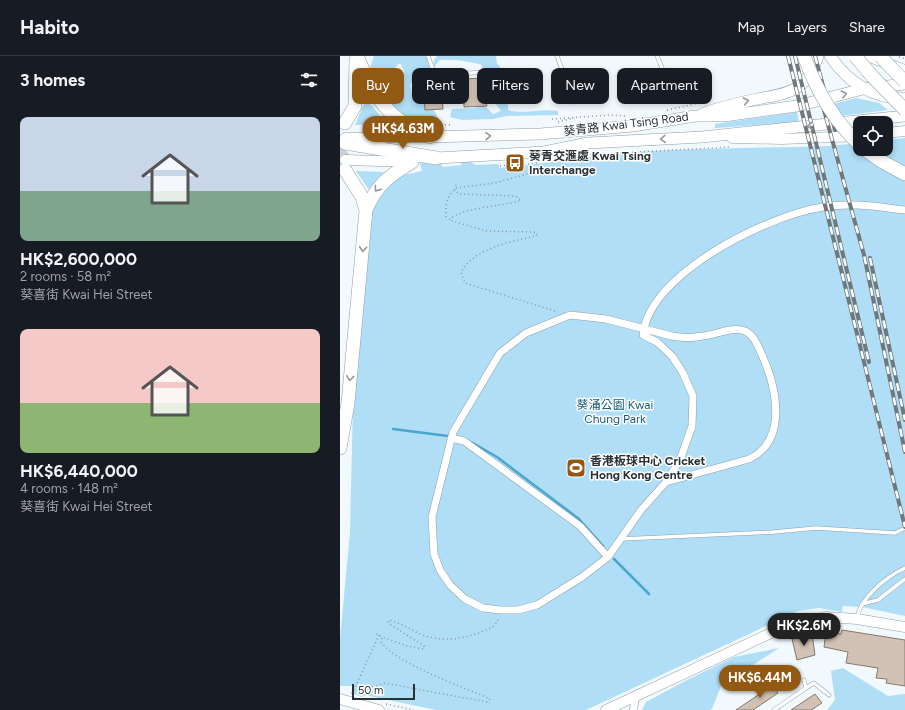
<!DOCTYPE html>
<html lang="en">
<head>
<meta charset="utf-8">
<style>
	body { margin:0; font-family:Figtree,"Noto Sans TC",sans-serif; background:#20242c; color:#f1f3f6; height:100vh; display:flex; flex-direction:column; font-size:15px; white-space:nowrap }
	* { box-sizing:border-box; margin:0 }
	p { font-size:13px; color:#9ea1a6 }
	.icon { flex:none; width:22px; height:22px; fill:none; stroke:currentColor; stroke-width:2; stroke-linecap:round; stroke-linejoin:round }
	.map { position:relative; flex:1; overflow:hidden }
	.sheet { display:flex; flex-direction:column; background:#171b24; width:340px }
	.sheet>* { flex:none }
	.top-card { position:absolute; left:12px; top:12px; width:380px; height:36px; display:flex; gap:8px }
	.buttons { position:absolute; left:513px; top:60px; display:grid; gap:8px }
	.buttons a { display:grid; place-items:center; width:40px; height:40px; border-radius:8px; background:#171b24; box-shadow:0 2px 6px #0003; font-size:20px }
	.scale { position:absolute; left:12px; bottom:10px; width:63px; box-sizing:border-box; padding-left:4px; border:2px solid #293135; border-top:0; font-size:11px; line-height:14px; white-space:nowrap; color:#293135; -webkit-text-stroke:3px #fff; paint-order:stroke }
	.price { position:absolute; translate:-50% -34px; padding:0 9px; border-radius:14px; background:#925913; color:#fff; font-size:13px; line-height:26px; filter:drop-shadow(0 1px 2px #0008) }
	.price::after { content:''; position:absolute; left:50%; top:24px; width:12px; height:9px; margin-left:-6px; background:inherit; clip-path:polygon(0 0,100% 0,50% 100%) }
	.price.on { background:#222; color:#fff }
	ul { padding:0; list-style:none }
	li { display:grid; align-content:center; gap:8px; height:212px; padding:0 20px }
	li span { display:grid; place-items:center; height:124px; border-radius:8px; color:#555 }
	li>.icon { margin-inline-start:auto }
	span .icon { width:72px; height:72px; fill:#fffc; stroke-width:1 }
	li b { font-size:17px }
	h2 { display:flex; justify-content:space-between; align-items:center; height:48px; padding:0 20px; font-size:17px }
	.pill { padding:0 14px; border-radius:8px; background:#171b24; box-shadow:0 2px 6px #0003; font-size:14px; line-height:36px }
	.pill.on { background:#925913; color:#fff }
	header { display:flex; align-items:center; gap:24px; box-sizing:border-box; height:56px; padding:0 20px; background:#171b24; border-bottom:1px solid #363941 }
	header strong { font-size:19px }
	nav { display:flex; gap:22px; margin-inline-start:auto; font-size:14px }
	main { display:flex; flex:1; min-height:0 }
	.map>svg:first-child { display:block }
	.green { fill:#afdef6; fill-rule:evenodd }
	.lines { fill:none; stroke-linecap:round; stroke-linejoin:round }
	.stream { stroke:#4aa5cf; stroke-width:2.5 }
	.building { fill:#d1c2b5; stroke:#86786c }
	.highway-tunnel { stroke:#c9d1d5; stroke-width:13; stroke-dasharray:13 6; stroke-linecap:butt }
	.lane-casing { stroke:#8d9fa9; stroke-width:4.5 }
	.street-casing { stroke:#8d9fa9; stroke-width:8 }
	.secondary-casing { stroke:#8d9fa9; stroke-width:11 }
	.primary-casing { stroke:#8d9fa9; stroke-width:12 }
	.highway-casing { stroke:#8d9fa9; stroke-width:14 }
	.path { stroke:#8e969a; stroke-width:1.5; stroke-dasharray:1 3; stroke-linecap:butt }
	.lane { stroke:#fff; stroke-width:3.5 }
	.street { stroke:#fff; stroke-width:7 }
	.secondary { stroke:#fff; stroke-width:10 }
	.primary { stroke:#fff; stroke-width:11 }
	.highway { stroke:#fff; stroke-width:13 }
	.rail-casing { stroke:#70787c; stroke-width:4 }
	.rail { stroke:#fff; stroke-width:2.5; stroke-dasharray:8; stroke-linecap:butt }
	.highway-bridge-casing { stroke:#8d9fa9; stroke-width:14; stroke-linecap:butt }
	.highway-bridge { stroke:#fff; stroke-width:13 }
	.oneway { stroke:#94989a }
	.labels { text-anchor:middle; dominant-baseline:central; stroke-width:3; stroke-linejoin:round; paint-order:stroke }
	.street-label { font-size:12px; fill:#293135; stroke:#fff }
	.poi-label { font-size:12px; font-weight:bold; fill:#293135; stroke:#fff; text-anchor:start }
	.park-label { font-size:12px; fill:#145b78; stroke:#fff }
</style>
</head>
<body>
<header>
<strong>Habito</strong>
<nav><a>Map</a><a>Layers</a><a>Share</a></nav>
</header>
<main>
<section class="sheet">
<h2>3 homes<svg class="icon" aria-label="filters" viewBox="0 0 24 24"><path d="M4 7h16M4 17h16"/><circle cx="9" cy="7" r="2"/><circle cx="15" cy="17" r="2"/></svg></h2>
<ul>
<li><span style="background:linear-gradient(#c9d6e8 60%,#7fa58c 0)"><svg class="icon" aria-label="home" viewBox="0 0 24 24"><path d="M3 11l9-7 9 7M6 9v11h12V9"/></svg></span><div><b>HK$2,600,000</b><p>2 rooms · 58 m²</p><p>葵喜街 Kwai Hei Street</p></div></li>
<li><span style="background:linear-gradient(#f6c9c9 60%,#8fb573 0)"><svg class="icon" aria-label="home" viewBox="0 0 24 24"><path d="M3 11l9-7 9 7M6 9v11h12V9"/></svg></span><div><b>HK$6,440,000</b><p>4 rooms · 148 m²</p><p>葵喜街 Kwai Hei Street</p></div></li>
</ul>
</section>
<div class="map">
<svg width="565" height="654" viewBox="0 0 565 654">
	<rect width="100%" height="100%" fill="#f1f9fd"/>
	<path class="green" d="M34 0H86L88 3 91 18 70 28C73 47 79 43 92 52 95 55 97 60 99 63L94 74 81 70 47 49 29 15ZM60 7 64 14 63 30 61 29 53 13Z
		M97 0H156L157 7 169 23 159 30 168 47V54C184 59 201 52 218 55V59L167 60 153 63 122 64 110 61 112 53 133 52 144 49 153 58 161 55 149 39 153 30 144 26 142 9C128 5 115 3 100 4L93 12 94 4Z
		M516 42 539 47 548 54 499 60 490 49Z
		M26 43 49 70 15 69Z
		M457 56 459 66 375 72V68Z
		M565 82V560L522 551 503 550 502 556 479 552 458 555 246 654H96L24 639 22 641 11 637 13 630H0V583L10 476 13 348 30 167 33 161H30L33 146 55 121 82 115 80 108 96 102 103 111 121 109 123 101 136 109 158 108 159 112C205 108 251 99 297 96 361 92 425 92 488 90L520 87V93H546V84Z
		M16 115 44 116 29 134Z
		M439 592 381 630 372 653 369 654H302L306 646 347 624 394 601Z
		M503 612 548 640 565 638V654H487L495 644 491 615Z"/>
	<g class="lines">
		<path class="stream" d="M53 373 108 380
			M131 386 157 401 239 463 263 490
			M274 503 309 538"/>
	</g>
	<path class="building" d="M146 22 147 32H152V40H146L145 42 147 50 124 51 123 23Z
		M101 25 103 53 85 54 83 26Z
		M502 574 565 584V630L546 627 547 623 536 622 538 612 506 607 508 596 484 591 486 576 501 578Z
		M472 577 475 599 457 604 452 583Z
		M433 629 438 637 413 654H396Z
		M475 638 482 647 471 654H451Z"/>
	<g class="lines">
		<path class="highway-tunnel" d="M0 99 5 94"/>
		<g class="lane-casing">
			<path id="lane" d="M88 0 95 19 149 16 154 21 156 43 164 42
				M217 0 234 46
				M317 0 330 31
				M82 20 95 19
				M148 43H156
				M281 483 434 476 476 472 555 477 565 472
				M522 548 538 544 565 523
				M517 562C520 542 547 520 565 512
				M466 632 474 627 489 639
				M434 654 466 632 464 624"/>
		</g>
		<g class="street-casing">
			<path id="street" d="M111 382 124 385 240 470 268 501
				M326 426 409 403C449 384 436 330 422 299 418 290 414 279 405 275 392 270 376 279 363 280 353 282 342 282 332 280L266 263 230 259 186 277 160 297 113 376 92 461 94 498 100 514 110 529 125 543 143 552 161 554H178L197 549 242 521 268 501 301 454 326 426 340 404 352 370 353 340 343 317 332 300 317 286 303 279C309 217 429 159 483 151 511 146 538 151 565 154
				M293 654 296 641"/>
		</g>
		<g class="secondary-casing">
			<path id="secondary" d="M527 0 565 14
				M546 77 565 75
				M5 82 89 81
				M392 82 442 83 520 80
				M5 104 73 106
				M0 643 39 654
				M266 654 446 570 486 561 517 563 565 571"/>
		</g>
		<g class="primary-casing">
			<path id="primary" d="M490 0C508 26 532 43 565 42
				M362 58C380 51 398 47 417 43 431 40 446 39 458 31 469 24 474 11 478 0
				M90 81 200 78 293 70 355 60H384L457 50 523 33 565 28
				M96 102 204 96 248 87 362 81 565 60"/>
		</g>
		<g class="highway-casing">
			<path id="highway" d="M17 0C27 23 36 46 57 62 67 70 79 74 90 81
				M5 67 15 50 16 4
				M5 87 96 102
				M17 88 40 82
				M524 93 541 105 565 118
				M5 114 22 141 26 154
				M0 392 8 347 26 154C37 128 49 120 72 106"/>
		</g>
		<path class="path" d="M559 1 565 3
			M327 54 364 46
			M212 63 271 59 286 60
			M218 66 234 62
			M89 68 111 69
			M240 99 390 91
			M160 110 197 107
			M116 129 115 134 119 138 175 140 181 144C163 151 121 151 109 164L146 175 194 176 197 178 195 180C170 186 135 192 121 216L125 227 218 256
			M116 132 155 127 201 114V106
			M106 161C106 150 105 141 115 134
			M479 572 485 582
			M36 578 42 581
			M12 638 39 579
			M24 639 30 632 44 627 147 646 150 643 148 642C121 630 57 608 41 586L42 581 67 590 84 593V590L51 569 48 566 49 564C60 567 70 573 80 578 100 586 121 584 141 576 149 573 156 571 159 561
			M46 648 74 654
			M474 652V654"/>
		<use href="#lane" class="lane"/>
		<use href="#street" class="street"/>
		<use href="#secondary" class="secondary"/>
		<use href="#primary" class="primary"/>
		<use href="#highway" class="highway"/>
		<g class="rail-casing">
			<path id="rail" d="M448 0 565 471
				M455 0 529 306
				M469 0 524 199 565 396
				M475 0 495 74
				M530 202 565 364"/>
		</g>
		<use href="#rail" class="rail"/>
		<g class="highway-bridge-casing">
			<path id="highway-bridge" d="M464 0C476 33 495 66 520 89
				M515 0 532 20 565 54
				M540 0 565 26"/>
		</g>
		<use href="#highway-bridge" class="highway-bridge"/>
	</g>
	<defs><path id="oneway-chevron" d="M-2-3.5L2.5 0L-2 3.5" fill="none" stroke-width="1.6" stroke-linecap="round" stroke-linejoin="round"/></defs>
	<g class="oneway">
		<use href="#oneway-chevron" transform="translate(504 38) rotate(-14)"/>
		<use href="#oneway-chevron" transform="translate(406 45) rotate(-12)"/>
		<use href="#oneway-chevron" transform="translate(470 70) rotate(175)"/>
		<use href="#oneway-chevron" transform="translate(148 80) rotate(-1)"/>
		<use href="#oneway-chevron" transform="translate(323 83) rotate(177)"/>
		<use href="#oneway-chevron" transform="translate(37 133) rotate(125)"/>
		<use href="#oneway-chevron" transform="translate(23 193) rotate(95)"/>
		<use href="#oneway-chevron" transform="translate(10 322) rotate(96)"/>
	</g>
	<defs>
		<g id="bus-square" transform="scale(1)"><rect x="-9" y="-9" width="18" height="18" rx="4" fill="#925913" stroke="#fff"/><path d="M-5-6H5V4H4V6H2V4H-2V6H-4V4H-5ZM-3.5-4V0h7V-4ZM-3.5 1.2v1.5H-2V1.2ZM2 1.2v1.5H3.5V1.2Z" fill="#fff"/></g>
		<g id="stadium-square" transform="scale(1)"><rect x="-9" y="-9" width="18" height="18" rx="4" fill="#925913" stroke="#fff"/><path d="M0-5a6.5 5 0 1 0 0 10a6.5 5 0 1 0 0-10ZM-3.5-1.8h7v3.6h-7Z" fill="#fff"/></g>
	</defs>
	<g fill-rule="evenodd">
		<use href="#bus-square" x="175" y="107"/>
		<use href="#stadium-square" x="236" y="412"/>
	</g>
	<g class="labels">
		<g class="street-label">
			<text transform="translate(286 68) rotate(-7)">葵青路 Kwai Tsing Road</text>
		</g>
		<g class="poi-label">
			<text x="189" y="100">葵青交滙處 Kwai Tsing<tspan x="189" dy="14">Interchange</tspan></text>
			<text x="250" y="405">香港板球中心 Cricket<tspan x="250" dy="14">Hong Kong Centre</tspan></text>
		</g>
		<g class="park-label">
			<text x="275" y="349">葵涌公園 Kwai<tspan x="275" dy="14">Chung Park</tspan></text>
		</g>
	</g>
</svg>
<div class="buttons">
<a><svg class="icon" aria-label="locate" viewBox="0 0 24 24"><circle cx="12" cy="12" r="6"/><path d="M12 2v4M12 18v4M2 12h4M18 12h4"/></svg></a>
</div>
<div class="scale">50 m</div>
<b class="price" style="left:63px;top:94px">HK$4.63M</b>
<b class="price on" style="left:464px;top:591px">HK$2.6M</b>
<b class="price" style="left:420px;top:643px">HK$6.44M</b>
<div class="top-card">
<a class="pill on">Buy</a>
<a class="pill">Rent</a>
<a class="pill">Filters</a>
<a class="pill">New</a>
<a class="pill">Apartment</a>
</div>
</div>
</main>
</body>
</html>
